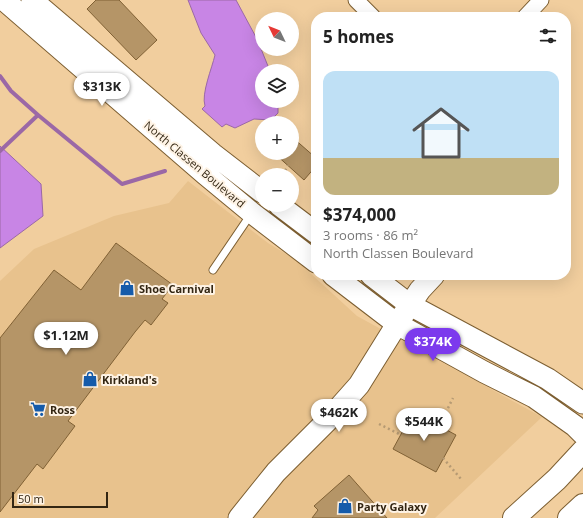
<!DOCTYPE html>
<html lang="en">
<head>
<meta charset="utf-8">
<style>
	body { margin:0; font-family:"Open Sans",sans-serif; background:#f2f2f2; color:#222; height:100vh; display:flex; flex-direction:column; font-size:15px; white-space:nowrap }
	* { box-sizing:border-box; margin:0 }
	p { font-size:13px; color:#767676 }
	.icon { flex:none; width:22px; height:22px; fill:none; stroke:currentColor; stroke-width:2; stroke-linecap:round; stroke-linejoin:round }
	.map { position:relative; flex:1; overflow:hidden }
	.sheet { position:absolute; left:311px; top:12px; width:260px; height:268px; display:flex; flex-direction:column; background:#fff; border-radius:16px; box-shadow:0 4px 16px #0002 }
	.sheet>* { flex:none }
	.needle { width:26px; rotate:313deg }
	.tools { position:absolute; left:255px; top:12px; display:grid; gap:8px }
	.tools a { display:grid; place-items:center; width:44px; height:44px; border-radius:50%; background:#fff; box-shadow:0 4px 16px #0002; font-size:20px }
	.scale { position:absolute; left:12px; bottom:10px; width:96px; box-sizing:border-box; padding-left:4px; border:2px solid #332613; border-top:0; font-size:11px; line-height:14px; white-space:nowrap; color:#332613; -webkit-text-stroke:3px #fef3e5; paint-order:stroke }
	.price { position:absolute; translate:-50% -34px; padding:0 9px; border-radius:14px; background:#fff; color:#222; font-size:13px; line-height:26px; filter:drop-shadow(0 1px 2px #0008) }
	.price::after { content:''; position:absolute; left:50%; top:24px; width:12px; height:9px; margin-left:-6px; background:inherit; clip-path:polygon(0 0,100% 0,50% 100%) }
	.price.selected { background:#7c3aed; color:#fff }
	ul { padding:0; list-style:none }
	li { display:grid; align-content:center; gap:8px; height:212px; padding:0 12px }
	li+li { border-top:1px solid #e0e0e0 }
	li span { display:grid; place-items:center; height:124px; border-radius:12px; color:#555 }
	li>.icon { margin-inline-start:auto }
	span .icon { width:72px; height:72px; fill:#fffc; stroke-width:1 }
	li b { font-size:17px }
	h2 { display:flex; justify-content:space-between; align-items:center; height:48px; padding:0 12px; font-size:17px }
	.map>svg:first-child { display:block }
	.built { fill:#e8c28d }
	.water { fill:#c885e5; stroke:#9b68a6 }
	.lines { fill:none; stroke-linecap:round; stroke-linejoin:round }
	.stream { stroke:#9b68a6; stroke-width:4 }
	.building { fill:#b59567; stroke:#806135 }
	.lane-casing { stroke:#7c5e31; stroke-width:9 }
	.street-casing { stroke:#7c5e31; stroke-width:17 }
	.secondary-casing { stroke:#7c5e31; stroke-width:23 }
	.highway-casing { stroke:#7c5e31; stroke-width:24 }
	.path { stroke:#b69a73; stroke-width:2.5; stroke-dasharray:2 3; stroke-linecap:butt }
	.lane { stroke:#fff; stroke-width:7 }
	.street { stroke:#fff; stroke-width:15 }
	.secondary { stroke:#fff; stroke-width:21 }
	.highway { stroke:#fff; stroke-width:22 }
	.labels { text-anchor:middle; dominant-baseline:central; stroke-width:4; stroke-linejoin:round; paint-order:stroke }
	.street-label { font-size:11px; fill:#332613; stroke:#fef3e5 }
	.poi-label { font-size:11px; font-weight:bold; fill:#332613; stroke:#fef3e5; text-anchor:start }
</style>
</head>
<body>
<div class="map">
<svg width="583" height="518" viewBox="0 0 583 518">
	<rect width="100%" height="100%" fill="#f1ce9e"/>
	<path class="built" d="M188 181 268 243 296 260 357 316 542 417 435 518H0V281L34 249 114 216 169 203Z"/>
	<path class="water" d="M188 0H236L257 39 270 71H262V101H278V113L271 120 254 119 235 128 226 124 222 127 202 109 205 106C201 94 212 68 215 55L201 33Z
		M0 146 41 184 43 216 0 248Z"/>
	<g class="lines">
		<path class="stream" d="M0 76 11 91 38 115 0 151
			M38 115 122 184 165 171"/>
	</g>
	<path class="building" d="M96 0H119L157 40 136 60 87 9Z
		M292 137 316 158V166L304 180 274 153H292Z
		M116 243 173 285 162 299 168 303 151 325 145 320 135 332 68 421 75 426 43 469 37 464 0 512V338L54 270 81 290Z
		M413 412 456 435 436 472 393 449Z
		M349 475 387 518H312L318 510 314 506Z"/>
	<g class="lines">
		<g class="lane-casing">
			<path id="lane" d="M213 270 251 214"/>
		</g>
		<g class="street-casing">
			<path id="street" d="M356 0 373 17
				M525 17 541 0"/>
		</g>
		<g class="secondary-casing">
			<path id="secondary" d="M4 0 205 174 252 213 316 262
				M32 0 213 154 262 192
				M279 205 316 233
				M333 275 397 324 484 372 534 397 575 426 583 434
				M371 275 410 305 548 379 583 403
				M239 518 276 472 328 420 359 385 397 324 420 290 434 275"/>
		</g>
		<g class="highway-casing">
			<path id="highway" d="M514 518 557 479 583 451
				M569 518 583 505"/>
		</g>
		<path class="path" d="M283 175 288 165
			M379 424 401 435
			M439 426 453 398
			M443 458 461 479"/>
		<use href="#lane" class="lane"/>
		<use href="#street" class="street"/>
		<use href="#secondary" class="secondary"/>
		<use href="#highway" class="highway"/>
	</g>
	<defs>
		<g id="shop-bare" transform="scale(1.2)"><path d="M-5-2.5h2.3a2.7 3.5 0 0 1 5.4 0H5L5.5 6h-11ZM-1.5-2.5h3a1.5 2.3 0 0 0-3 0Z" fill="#155baa" stroke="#fef3e5" stroke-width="2.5" paint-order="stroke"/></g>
		<g id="supermarket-bare" transform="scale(1.2)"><path d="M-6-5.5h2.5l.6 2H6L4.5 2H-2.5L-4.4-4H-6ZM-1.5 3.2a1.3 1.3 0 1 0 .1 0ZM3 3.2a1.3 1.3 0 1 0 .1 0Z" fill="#155baa" stroke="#fef3e5" stroke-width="2.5" paint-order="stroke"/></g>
	</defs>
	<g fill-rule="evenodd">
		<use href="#shop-bare" x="127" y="288"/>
		<use href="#shop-bare" x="90" y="379"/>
		<use href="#supermarket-bare" x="38" y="409"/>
		<use href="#shop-bare" x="345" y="506"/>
	</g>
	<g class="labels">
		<g class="street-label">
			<text transform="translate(195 164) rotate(40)">North Classen Boulevard</text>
		</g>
		<g class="poi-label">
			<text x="139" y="288">Shoe Carnival</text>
			<text x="102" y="379">Kirkland's</text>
			<text x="50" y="409">Ross</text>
			<text x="357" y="506">Party Galaxy</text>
		</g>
	</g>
</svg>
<div class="tools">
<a><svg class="needle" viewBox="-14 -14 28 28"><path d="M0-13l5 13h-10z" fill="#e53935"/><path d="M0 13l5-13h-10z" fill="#767676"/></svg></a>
<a><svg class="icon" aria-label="layers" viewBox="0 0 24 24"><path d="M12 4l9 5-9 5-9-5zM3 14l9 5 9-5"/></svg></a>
<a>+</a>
<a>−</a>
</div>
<div class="scale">50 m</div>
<b class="price" style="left:102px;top:107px">$313K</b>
<b class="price" style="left:66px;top:356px">$1.12M</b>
<b class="price selected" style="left:433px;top:362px">$374K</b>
<b class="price" style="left:339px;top:433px">$462K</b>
<b class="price" style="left:424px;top:442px">$544K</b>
<section class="sheet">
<h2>5 homes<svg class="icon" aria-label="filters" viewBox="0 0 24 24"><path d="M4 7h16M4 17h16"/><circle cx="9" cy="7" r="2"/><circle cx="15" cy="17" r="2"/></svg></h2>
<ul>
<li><span style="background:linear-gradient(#bfe0f5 70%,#c2b280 0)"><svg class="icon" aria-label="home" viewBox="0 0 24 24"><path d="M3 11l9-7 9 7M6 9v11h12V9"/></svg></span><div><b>$374,000</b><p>3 rooms · 86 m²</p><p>North Classen Boulevard</p></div></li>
</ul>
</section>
</div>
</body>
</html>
